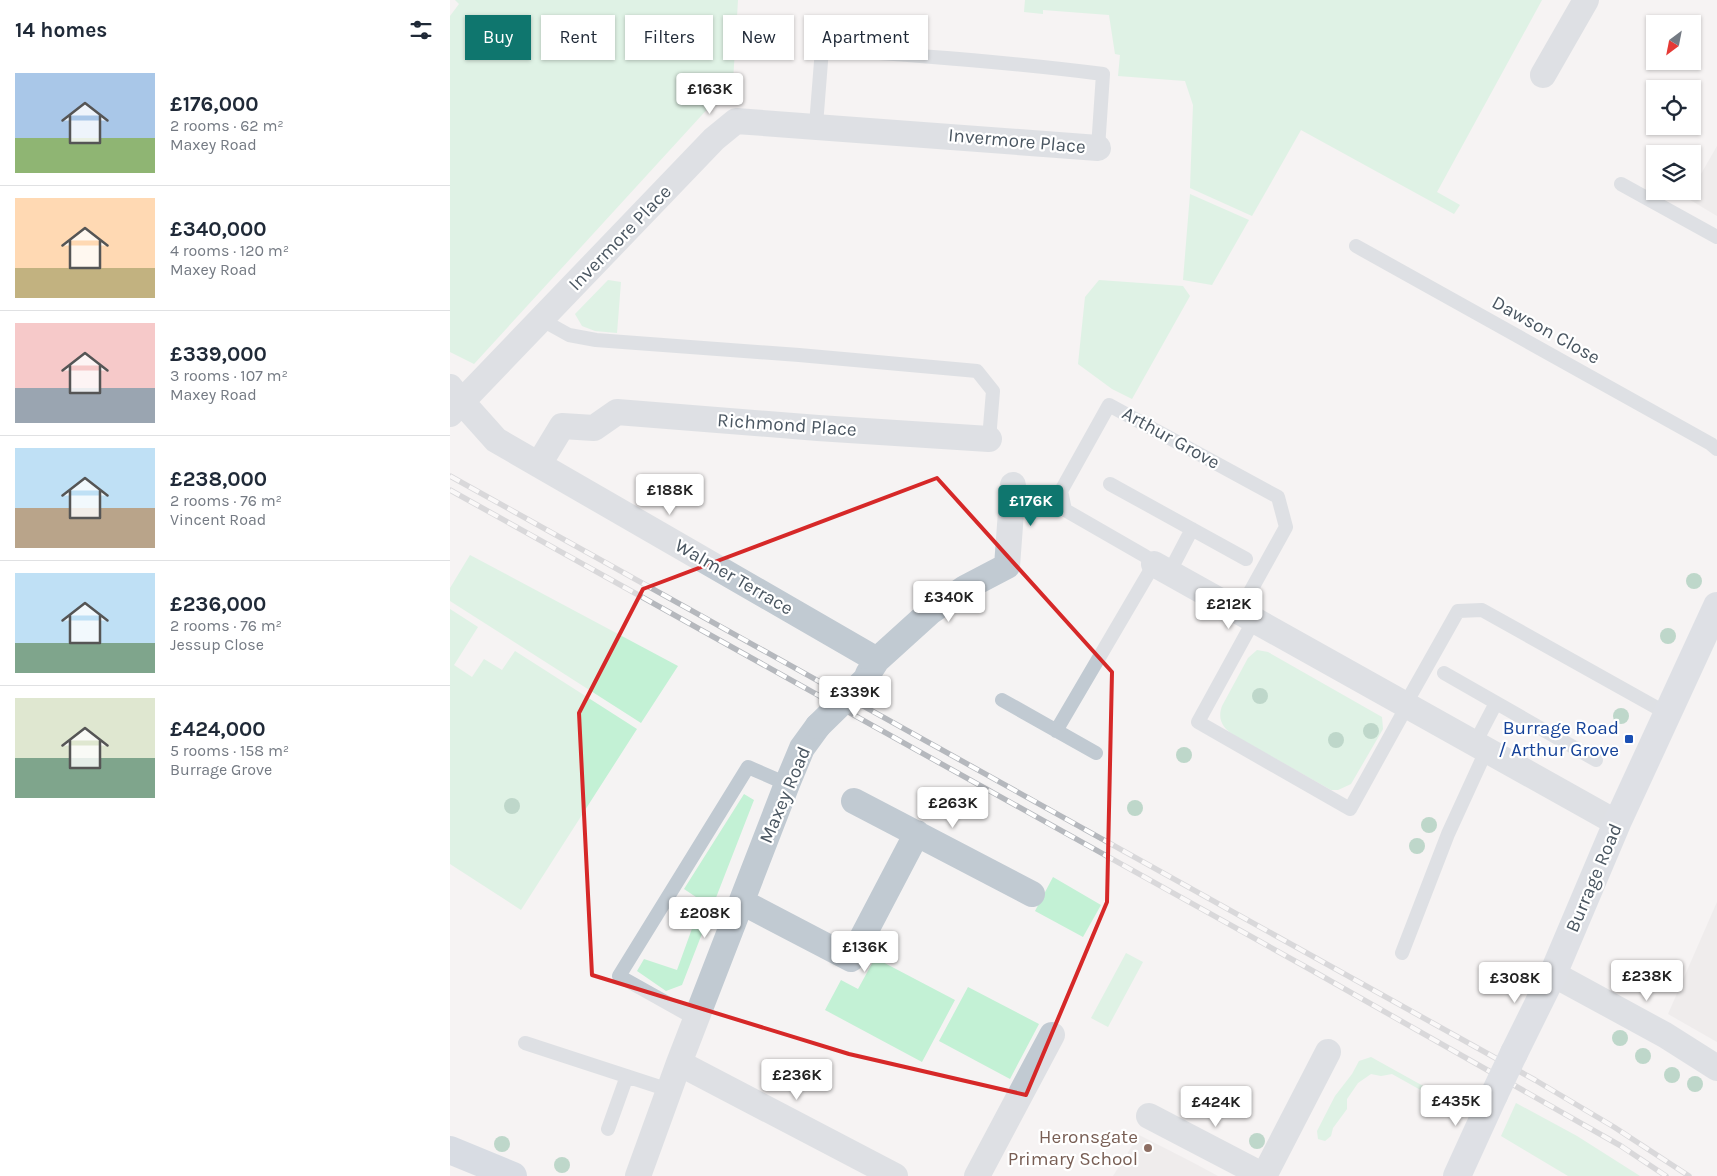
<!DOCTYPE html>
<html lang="en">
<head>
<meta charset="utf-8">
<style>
	body { margin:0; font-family:Karla,sans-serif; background:#f6f6f7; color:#1f2937; height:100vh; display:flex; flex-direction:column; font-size:19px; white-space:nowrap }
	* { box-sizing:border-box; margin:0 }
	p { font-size:16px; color:#747a83 }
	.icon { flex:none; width:28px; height:28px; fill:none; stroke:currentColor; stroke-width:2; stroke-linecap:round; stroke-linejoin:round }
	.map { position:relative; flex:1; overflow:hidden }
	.sheet { display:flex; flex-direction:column; background:#fff; width:450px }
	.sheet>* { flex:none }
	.guide { position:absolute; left:15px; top:15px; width:475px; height:45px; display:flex; gap:10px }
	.needle { width:32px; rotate:212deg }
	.controls { position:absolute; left:1196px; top:15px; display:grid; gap:10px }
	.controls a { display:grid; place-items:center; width:55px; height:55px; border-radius:0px; background:#fff; box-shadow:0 1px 4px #0004; font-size:25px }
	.price { position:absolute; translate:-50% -42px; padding:0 11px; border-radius:5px; background:#fff; color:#222; font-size:16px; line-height:32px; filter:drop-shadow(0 1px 2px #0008) }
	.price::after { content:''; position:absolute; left:50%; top:30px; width:15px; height:11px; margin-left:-8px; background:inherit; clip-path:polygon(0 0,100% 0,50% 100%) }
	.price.on { background:#0f766e; color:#fff }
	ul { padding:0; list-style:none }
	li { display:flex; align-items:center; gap:15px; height:125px; padding:0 15px }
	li+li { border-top:1px solid #e0e1e3 }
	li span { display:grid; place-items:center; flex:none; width:140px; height:100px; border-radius:0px; color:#555 }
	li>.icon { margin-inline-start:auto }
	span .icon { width:60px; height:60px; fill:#fffc; stroke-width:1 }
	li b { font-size:21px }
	h2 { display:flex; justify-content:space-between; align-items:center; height:60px; padding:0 15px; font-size:21px }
	.tag { padding:0 18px; border-radius:0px; background:#fff; box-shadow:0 1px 4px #0004; font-size:18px; line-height:45px }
	.tag.on { background:#0f766e; color:#fff }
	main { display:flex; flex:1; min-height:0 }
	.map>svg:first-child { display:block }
	.education { fill:#e6e4e5 }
	.green { fill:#c3f1d5 }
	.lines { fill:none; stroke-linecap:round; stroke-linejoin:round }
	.lane { stroke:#c1cad2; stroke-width:14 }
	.street { stroke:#c1cad2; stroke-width:26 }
	.secondary { stroke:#c1cbd6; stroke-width:28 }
	.primary { stroke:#b3c2d1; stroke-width:28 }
	.rail-casing { stroke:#b5b8bd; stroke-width:5.5 }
	.rail { stroke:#fff; stroke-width:4; stroke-dasharray:11; stroke-linecap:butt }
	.street-bridge { stroke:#c1cad2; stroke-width:26 }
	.secondary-bridge { stroke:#c1cbd6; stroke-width:28 }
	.tree { fill:#7bb799 }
	.marked { fill:none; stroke:#d62828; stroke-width:4; stroke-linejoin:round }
	.transit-dot { fill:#1a4fb4; stroke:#fff; stroke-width:2 }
	.education-dot { fill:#8d6e63; stroke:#fff; stroke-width:2 }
	.labels { text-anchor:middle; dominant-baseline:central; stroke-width:4.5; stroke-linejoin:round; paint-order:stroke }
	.street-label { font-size:19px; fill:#4a5661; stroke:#fff }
	.transit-label { font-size:19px; fill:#164399; stroke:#fff; text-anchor:end }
	.education-label { font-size:19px; fill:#785e54; stroke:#fff; text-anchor:end }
</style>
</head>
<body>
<main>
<section class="sheet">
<h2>14 homes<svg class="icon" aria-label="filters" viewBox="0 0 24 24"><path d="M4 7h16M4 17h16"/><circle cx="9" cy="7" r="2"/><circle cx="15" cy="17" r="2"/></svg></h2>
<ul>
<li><span style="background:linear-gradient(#a9c7e8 65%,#8fb573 0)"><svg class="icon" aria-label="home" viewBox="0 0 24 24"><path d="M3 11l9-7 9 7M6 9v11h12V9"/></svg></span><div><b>£176,000</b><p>2 rooms · 62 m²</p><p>Maxey Road</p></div></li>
<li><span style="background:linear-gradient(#ffd9b3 70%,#c2b280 0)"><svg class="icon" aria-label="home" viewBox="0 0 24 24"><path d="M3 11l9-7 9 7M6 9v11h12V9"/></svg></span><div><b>£340,000</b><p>4 rooms · 120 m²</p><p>Maxey Road</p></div></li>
<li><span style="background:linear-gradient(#f6c9c9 65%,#9aa5b1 0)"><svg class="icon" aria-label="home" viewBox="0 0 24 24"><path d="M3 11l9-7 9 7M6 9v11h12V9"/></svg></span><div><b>£339,000</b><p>3 rooms · 107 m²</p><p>Maxey Road</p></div></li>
<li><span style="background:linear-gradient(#bfe0f5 60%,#b9a48a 0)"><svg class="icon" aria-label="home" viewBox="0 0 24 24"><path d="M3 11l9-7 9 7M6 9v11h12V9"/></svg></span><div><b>£238,000</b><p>2 rooms · 76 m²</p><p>Vincent Road</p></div></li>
<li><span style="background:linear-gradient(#bfe0f5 70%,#7fa58c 0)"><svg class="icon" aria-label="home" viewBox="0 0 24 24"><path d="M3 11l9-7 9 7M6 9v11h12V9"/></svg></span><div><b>£236,000</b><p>2 rooms · 76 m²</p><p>Jessup Close</p></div></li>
<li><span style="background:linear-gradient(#dfe7d0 60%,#7fa58c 0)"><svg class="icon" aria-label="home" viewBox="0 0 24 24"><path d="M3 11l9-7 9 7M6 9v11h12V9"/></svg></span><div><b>£424,000</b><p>5 rooms · 158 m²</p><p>Burrage Grove</p></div></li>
</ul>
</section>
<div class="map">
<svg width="1267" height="1176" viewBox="0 0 1267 1176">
	<rect width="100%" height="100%" fill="#f5f3f3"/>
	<path class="education" d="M1267 146V216L1237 198 1241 191H1242L1243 188Z
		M1267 902V1042L1218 1014Z
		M689 1135 740 1161 768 1176H663Z"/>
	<path class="green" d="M5 0H288L283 81 24 364 0 352V16L9 4Z
		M575 0H1092L987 192 1010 205 1004 214 851 130 802 216 740 188 743 105 735 81 668 76 670 55 665 54 659 15 593 10V14L574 12Z
		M740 194 799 220 762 285 733 280Z
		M158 280 171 282 167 333 145 331 132 326 125 314Z
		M649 280 733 286 740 296 682 399 662 389 628 364 635 297Z
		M20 555 228 666 191 723 0 601V588Z
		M0 609 28 627 4 665 22 677 34 659 52 670 65 651 187 729 71 910 0 864Z
		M807 650 818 652 932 717 933 729 901 784 888 790H881L785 736C773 728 767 720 772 706L798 658Z
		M294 794 304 800 232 985 216 991 187 971 194 959 227 970 252 901 234 889Z
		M603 877 651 905 633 937 585 911Z
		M676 953 693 962 658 1027 641 1018Z
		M425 958 505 1000 472 1062 375 1010 391 980 408 989Z
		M518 987 589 1024 560 1079 489 1041Z
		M921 1057 1011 1107 1008 1114 1004 1117 996 1114 992 1102 942 1074 931 1076 921 1074 908 1083 897 1099V1109L883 1128 881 1136 875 1141 868 1139 867 1131 885 1096 902 1074 909 1061Z
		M1066 1103 1127 1136 1190 1176H1118L1051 1136Z"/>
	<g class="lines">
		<path class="lane" d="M366 125 372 49C466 55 559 62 653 74L648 148
			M1171 184 1267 237
			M906 246 1261 444 1267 449
			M92 320 119 335 146 340 349 355 527 371 543 391 539 439
			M660 484 796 559
			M719 573 742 529
			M804 620 748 722 900 809 957 706
			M994 673 1146 760
			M552 700 646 753
			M955 705 1008 611 1032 610 1218 714
			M606 731 704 564 695 556 615 510 611 491 659 405 828 497 836 527 789 612
			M1024 745 1046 703
			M952 953 998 834 1036 751
			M246 1019 169 976 298 767 337 784
			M75 1043 219 1090
			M158 1129 177 1076"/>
		<path class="street" d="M1093 75 1136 0
			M0 387 12 402 46 440 427 660
			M0 414 264 139 286 121 648 148
			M89 464 112 426 144 428 167 412 368 428 539 439
			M704 564 1167 823
			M418 674 427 660 480 612 515 588 557 566 563 485
			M404 801 582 894
			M292 902 401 959 467 833
			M1103 974 1215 1035 1267 1068
			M229 1063 445 1176
			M699 1116 814 1176
			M188 1176 229 1063 337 784 352 748 368 726
			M527 1176 602 1035
			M814 1176 878 1052"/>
		<path class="secondary" d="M1064 1053 1103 974 1167 823 1267 606
			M1007 1176 1044 1095"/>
		<path class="primary" d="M0 1150 63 1176"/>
		<g class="rail-casing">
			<path id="rail" d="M0 476 1085 1080 1164 1127 1239 1176
				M0 490 863 971 1171 1146 1216 1176"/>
		</g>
		<use href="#rail" class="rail"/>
		<path class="street-bridge" d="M368 726 414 681"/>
		<path class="secondary-bridge" d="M1044 1095 1064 1053"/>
	</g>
	<g class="tree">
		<circle cx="1244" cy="581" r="8"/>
		<circle cx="1218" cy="636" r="8"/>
		<circle cx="810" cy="696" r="8"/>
		<circle cx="1171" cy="716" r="8"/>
		<circle cx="921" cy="731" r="8"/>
		<circle cx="886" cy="740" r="8"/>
		<circle cx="734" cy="755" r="8"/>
		<circle cx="62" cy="806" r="8"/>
		<circle cx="685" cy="808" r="8"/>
		<circle cx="979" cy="825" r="8"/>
		<circle cx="967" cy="846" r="8"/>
		<circle cx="1170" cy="1038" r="8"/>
		<circle cx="1193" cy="1056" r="8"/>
		<circle cx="1222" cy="1075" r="8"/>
		<circle cx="1245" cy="1084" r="8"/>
		<circle cx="807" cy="1141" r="8"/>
		<circle cx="52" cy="1144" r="8"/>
		<circle cx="112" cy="1165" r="8"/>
	</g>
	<path d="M0 0H1267V1176H0ZM487 478 662 672 657 902 576 1095 399 1054 142 975 129 713 193 589Z" fill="#f5f3f3" fill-opacity=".55" fill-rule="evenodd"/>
	<path class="marked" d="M487 478 662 672 657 902 576 1095 399 1054 142 975 129 713 193 589Z"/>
	<rect class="transit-dot" x="1174" y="734" width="10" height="10" rx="2.5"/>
	<circle class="education-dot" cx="698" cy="1148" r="5"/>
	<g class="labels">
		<g class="street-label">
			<text transform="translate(567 141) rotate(5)">Invermore Place</text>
			<text transform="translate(170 238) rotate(-46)">Invermore Place</text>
			<text transform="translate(1096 330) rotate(29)">Dawson Close</text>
			<text transform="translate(337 425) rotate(4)">Richmond Place</text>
			<text transform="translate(721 438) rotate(29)">Arthur Grove</text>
			<text transform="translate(284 577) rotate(30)">Walmer Terrace</text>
			<text transform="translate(335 795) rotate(-67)">Maxey Road</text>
			<text transform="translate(1144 878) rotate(-67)">Burrage Road</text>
		</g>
		<g class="transit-label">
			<text x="1169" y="728">Burrage Road<tspan x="1169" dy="22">/ Arthur Grove</tspan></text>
		</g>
		<g class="education-label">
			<text x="688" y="1137">Heronsgate<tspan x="688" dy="22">Primary School</tspan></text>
		</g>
	</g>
</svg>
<div class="controls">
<a><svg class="needle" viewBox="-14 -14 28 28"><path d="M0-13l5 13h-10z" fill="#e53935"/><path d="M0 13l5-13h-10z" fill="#747a83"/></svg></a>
<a><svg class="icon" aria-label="locate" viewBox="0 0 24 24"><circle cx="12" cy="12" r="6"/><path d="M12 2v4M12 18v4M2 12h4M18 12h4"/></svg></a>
<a><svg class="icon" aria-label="layers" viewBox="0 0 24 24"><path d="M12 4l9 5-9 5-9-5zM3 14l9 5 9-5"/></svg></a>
</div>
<b class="price" style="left:260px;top:115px">£163K</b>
<b class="price" style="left:220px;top:516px">£188K</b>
<b class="price on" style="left:581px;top:527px">£176K</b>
<b class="price" style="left:499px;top:623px">£340K</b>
<b class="price" style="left:779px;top:630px">£212K</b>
<b class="price" style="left:405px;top:718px">£339K</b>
<b class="price" style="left:503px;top:829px">£263K</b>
<b class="price" style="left:255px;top:939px">£208K</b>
<b class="price" style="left:415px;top:973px">£136K</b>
<b class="price" style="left:1197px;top:1002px">£238K</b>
<b class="price" style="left:1065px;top:1004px">£308K</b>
<b class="price" style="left:347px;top:1101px">£236K</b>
<b class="price" style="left:1006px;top:1127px">£435K</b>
<b class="price" style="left:766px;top:1128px">£424K</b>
<div class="guide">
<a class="tag on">Buy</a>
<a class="tag">Rent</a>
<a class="tag">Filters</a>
<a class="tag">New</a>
<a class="tag">Apartment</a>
</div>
</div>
</main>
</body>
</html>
